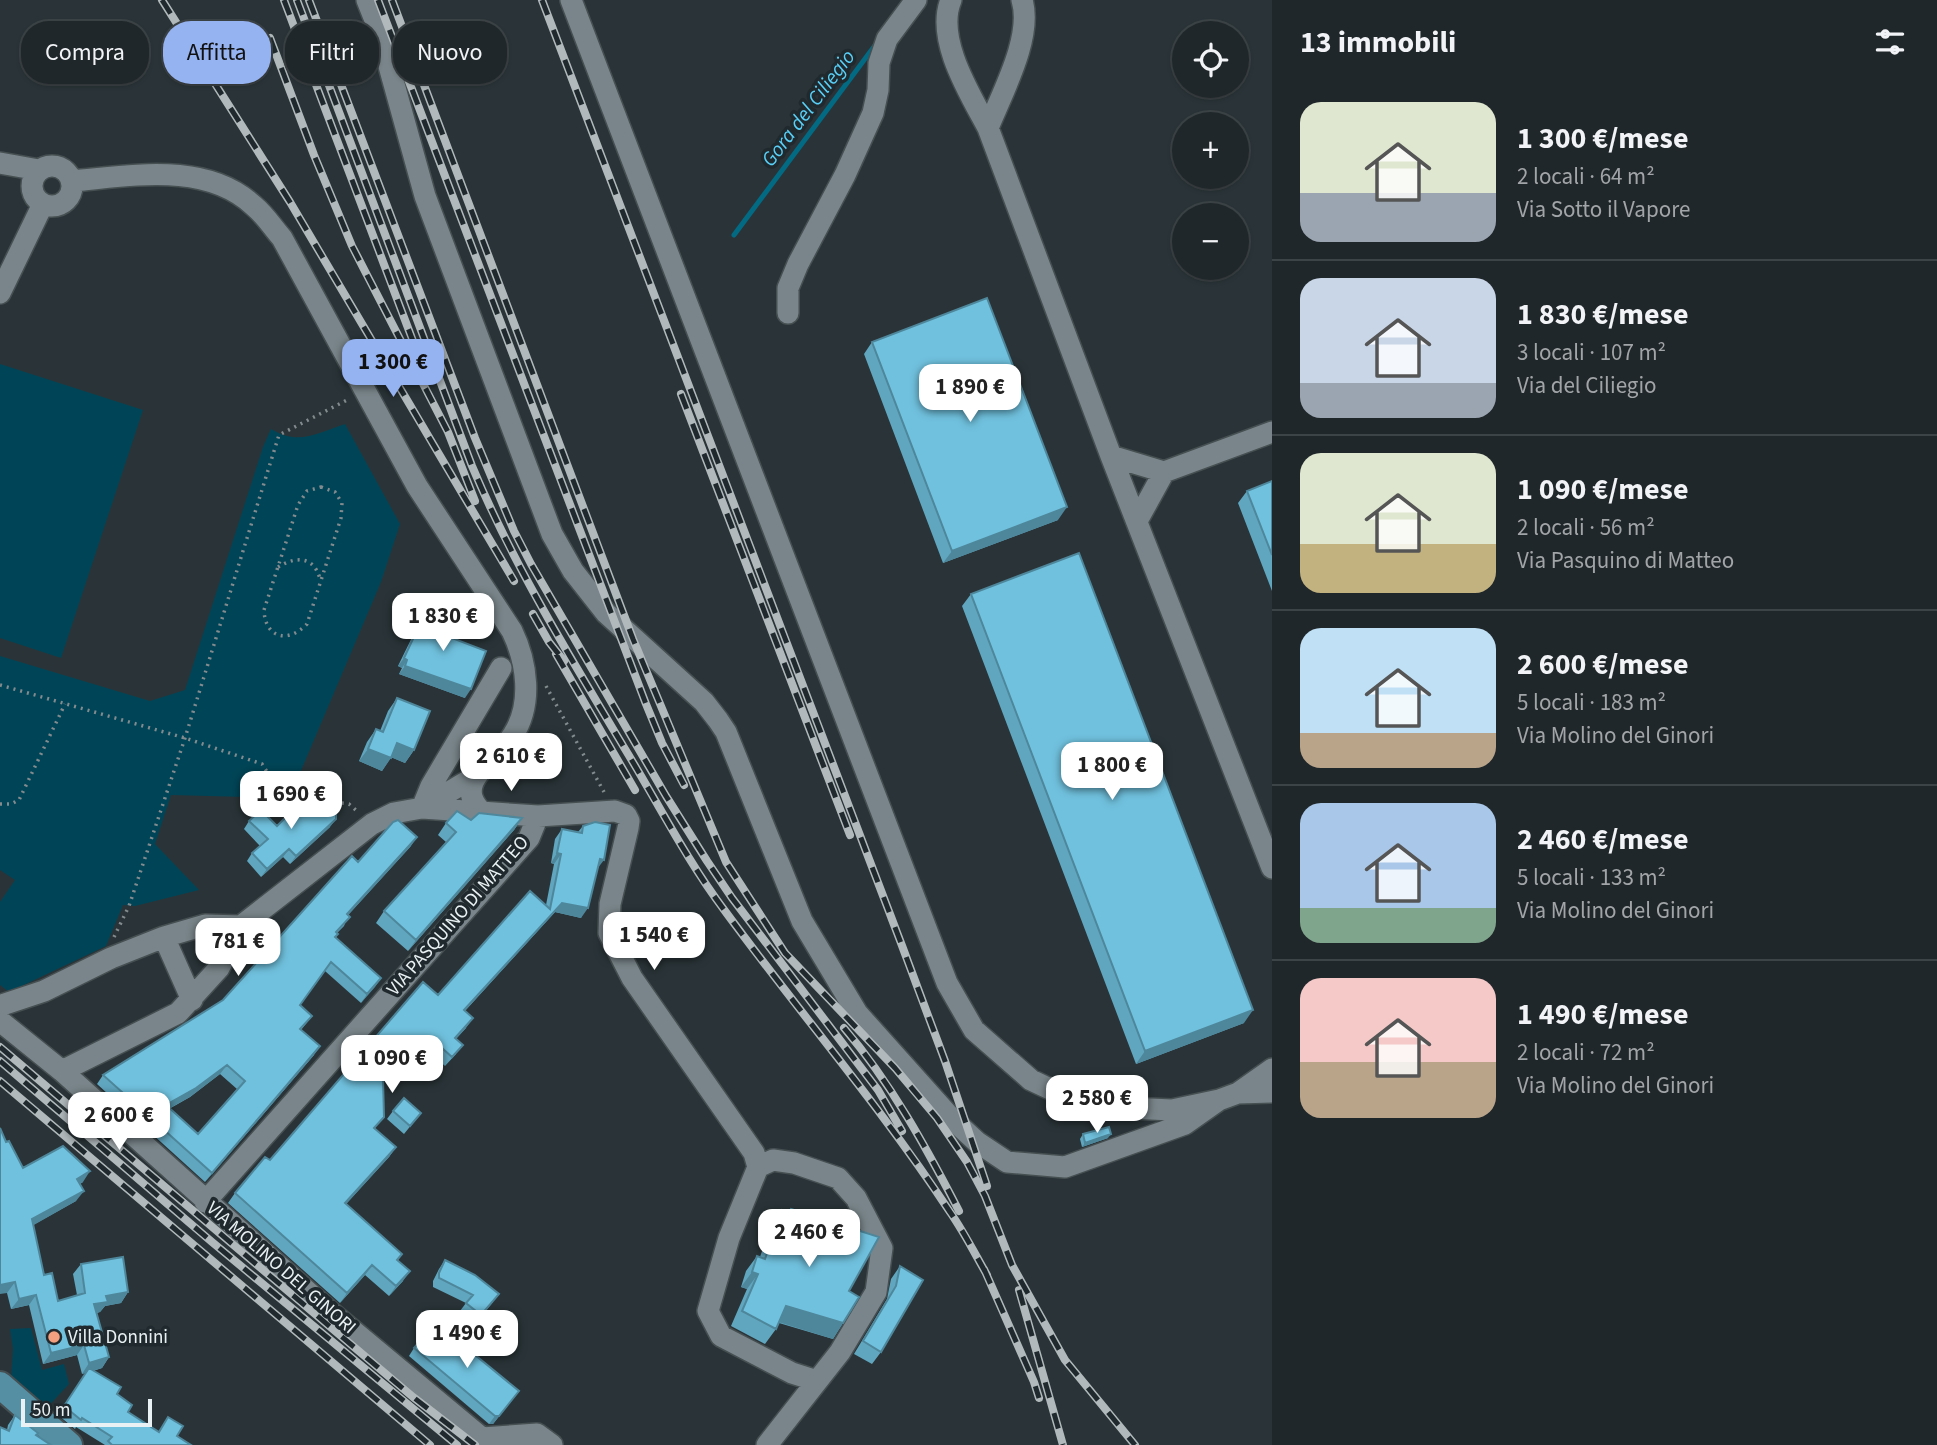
<!DOCTYPE html>
<html lang="it">
<head>
<meta charset="utf-8">
<style>
	body { margin:0; font-family:"Source Sans 3",sans-serif; background:#282f32; color:#f1f3f6; height:100vh; display:flex; flex-direction:column; font-size:26px; white-space:nowrap }
	* { box-sizing:border-box; margin:0 }
	p { font-size:23px; color:#a2a5a8 }
	.icon { flex:none; width:38px; height:38px; fill:none; stroke:currentColor; stroke-width:2; stroke-linecap:round; stroke-linejoin:round }
	.map { position:relative; flex:1; overflow:hidden }
	.sheet { display:flex; flex-direction:column; background:#20272a; width:665px }
	.sheet>* { flex:none }
	.hud { position:absolute; left:21px; top:21px; width:665px; height:63px; display:flex; gap:14px }
	.buttons { position:absolute; left:1172px; top:21px; display:grid; gap:14px }
	.buttons a { display:grid; place-items:center; width:77px; height:77px; border-radius:50%; background:#20272a; box-shadow:0 2px 5px #0004,0 0 0 2px #3d4447; font-size:35px }
	.scale { position:absolute; left:21px; bottom:18px; width:131px; box-sizing:border-box; padding-left:7px; border:4px solid #eaf1f4; border-top:0; font-size:19px; line-height:24px; white-space:nowrap; color:#eaf1f4; -webkit-text-stroke:5px #202a2e; paint-order:stroke }
	.price { position:absolute; translate:-50% -60px; padding:0 16px; border-radius:14px; background:#fff; color:#222; font-size:23px; line-height:46px; filter:drop-shadow(0 2px 4px #0008) }
	.price::after { content:''; position:absolute; left:50%; top:42px; width:21px; height:16px; margin-left:-10px; background:inherit; clip-path:polygon(0 0,100% 0,50% 100%) }
	.price.selected { background:#95b2f1; color:#111 }
	ul { padding:0; list-style:none }
	li { display:flex; align-items:center; gap:21px; height:175px; padding:0 28px }
	li+li { border-top:2px solid #3d4447 }
	li span { display:grid; place-items:center; flex:none; width:196px; height:140px; border-radius:21px; color:#555 }
	li>.icon { margin-inline-start:auto }
	span .icon { width:84px; height:84px; fill:#fffc; stroke-width:1 }
	li b { font-size:30px }
	h2 { display:flex; justify-content:space-between; align-items:center; height:84px; padding:0 28px; font-size:30px }
	.pill { padding:0 24px; border-radius:28px; background:#20272a; box-shadow:0 2px 5px #0004,0 0 0 2px #3d4447; font-size:24px; line-height:63px }
	.pill.selected { background:#95b2f1; color:#111 }
	main { display:flex; flex:1; min-height:0 }
	.map>svg:first-child { display:block }
	.green { fill:#004557 }
	.lines { fill:none; stroke-linecap:round; stroke-linejoin:round }
	.stream { stroke:#036a84; stroke-width:5 }
	.minor-casing { stroke:#464f52; stroke-width:24 }
	.major-casing { stroke:#464f52; stroke-width:30 }
	.path { stroke:#838b8f; stroke-width:3.5; stroke-dasharray:2 5; stroke-linecap:butt }
	.minor { stroke:#79858a; stroke-width:21 }
	.major { stroke:#548fa3; stroke-width:26 }
	.rail-casing { stroke:#b1b9bc; stroke-width:8 }
	.rail { stroke:#202a2e; stroke-width:5; stroke-dasharray:16; stroke-linecap:butt }
	.wall { fill:#60a6bf; fill-rule:evenodd }
	.shaded-wall { fill:#4e879b }
	.building { fill:#70c1de; stroke:#4e879b; stroke-width:2; fill-rule:evenodd }
	.poi-dot { fill:#f2a07f; stroke:#202a2e; stroke-width:2.5 }
	.labels { text-anchor:middle; dominant-baseline:central; stroke-width:7; stroke-linejoin:round; paint-order:stroke }
	.street-label { font-size:19px; fill:#eaf1f4; stroke:#202a2e }
	.poi-label { font-size:19px; fill:#eaf1f4; stroke:#202a2e; text-anchor:start }
	.water-label { font-size:21px; font-style:italic; fill:#58d0f8; stroke:#202a2e }
</style>
</head>
<body>
<main>
<div class="map">
<svg width="1272" height="1445" viewBox="0 0 1272 1445">
	<rect width="100%" height="100%" fill="#2a3438"/>
	<path class="green" d="M0 364 143 410 61 658 0 638Z
		M345 424 400 524 381 582 297 780 279 798 171 795 155 844 199 890 135 906 123 905 106 946 9 992 0 985V902L15 880 0 870V656L150 701 185 690 263 447 271 429C298 446 318 433 345 424Z
		M31 1328 42 1370 64 1364 69 1384 43 1412 11 1379 13 1349 10 1329Z"/>
	<g class="lines">
		<path class="stream" d="M734 235 876 44"/>
		<g class="minor-casing">
			<path id="minor" d="M367 0 379 30 425 196 552 534 573 571 606 613 704 702 718 720 726 732 802 921 857 1013 951 1118 977 1142 1007 1162 1065 1167 1185 1124 1219 1100
				M571 0 947 983 974 1030 1031 1080 1086 1106 1172 1110 1219 1100 1238 1093 1272 1069
				M951 0C935 39 970 94 988 128L1111 456 1272 868
				M988 128C1002 93 1033 37 1022 0
				M0 163 39 170
				M32 186a20 20 0 1 1 40 0a20 20 0 1 1-40 0Z
				M72 181C131 176 206 161 254 206 265 215 273 228 282 238L417 486 512 631C527 662 533 704 513 735 498 760 449 782 483 813
				M0 293 43 204
				M788 313V288L798 264 845 175 873 113 878 90 879 63 887 39 916 0
				M1111 456 1164 472
				M1137 521 1164 472 1272 432
				M422 808 431 786 501 668
				M422 808 476 776
				M164 937 192 1000
				M2 1005 44 991 111 958 164 937 205 925 241 926
				M0 1021 62 1071 327 1309 482 1438 537 1434 552 1445
				M62 1071 178 1013 219 968 241 926 372 824 394 813 422 808 538 816 615 811 626 815 629 821 628 828 610 904 609 933 632 978 754 1153 758 1167 773 1160 794 1163 838 1178 856 1198 882 1248 876 1292 840 1352 767 1445
				M1238 1093 1272 1092
				M758 1167 729 1238 708 1311 721 1336 792 1373 817 1381
				M205 1202 529 838 538 816"/>
		</g>
		<g class="major-casing">
			<path id="major" d="M0 1385 69 1445"/>
		</g>
		<path class="path" d="M321 487 335 492 342 503 341 518 307 624C288 644 265 638 264 610L298 505 307 491Z
			M278 567C296 556 314 556 320 579
			M0 685 185 738 262 764 282 795 349 804 358 812
			M546 686 604 792
			M0 804H11L19 800 65 704
			M114 937 129 906 185 738 279 435 349 399"/>
		<use href="#minor" class="minor"/>
		<use href="#major" class="major"/>
		<g class="rail-casing">
			<path id="rail" d="M162 0 290 202 514 581
				M284 0 419 357
				M297 0 472 466C514 566 570 657 625 749 658 803 687 861 725 911 799 1012 881 1107 950 1212 964 1232 975 1254 987 1275
				M309 0 475 438 514 531 531 564 666 796 707 861 732 898 878 1090 902 1131
				M378 0 646 704 662 743 684 785
				M392 0 633 639 726 862 785 953 895 1068 937 1118 967 1162 985 1196 1012 1265 1065 1360 1135 1445
				M542 0 901 943 945 1061 987 1186
				M270 38 314 155 352 246 448 432 475 501
				M681 394 850 835
				M533 614 549 642 564 661
				M556 654 635 790
				M844 1028C891 1083 926 1147 959 1211
				M0 1047 413 1397 475 1445
				M0 1061 212 1242 457 1445
				M0 1081 430 1445
				M984 1269 1034 1382 1039 1398
				M1019 1290 1063 1445"/>
		</g>
		<use href="#rail" class="rail"/>
	</g>
	<path class="wall" d="M872 342 1058 520 943 563 864 354Z
		M1272 481V591L1238 503 1247 491Z
		M971 594 1244 1023 1136 1064 962 606Z
		M427 609 444 635 465 698 399 674 402 668 398 666 422 617Z
		M397 698 414 750 405 763 391 757 382 771 359 761 367 742 376 729 380 731 388 711Z
		M292 817 330 827 290 864 283 857 261 877 247 861 252 853 260 846 244 829 249 821 277 826Z
		M522 818 514 830 408 951 376 923 384 911 446 842 438 835 446 823Z
		M583 826 597 869 581 918 555 912 465 1011 466 1028 456 1039V1054L445 1066 437 1059 427 1070 407 1052 383 1080 375 1129 396 1147 389 1157 346 1204 402 1254 398 1260 403 1281 389 1296 365 1275 340 1303 228 1203 235 1193 270 1160 438 995 546 905 554 864 551 863 555 839 562 829 578 832Z
		M411 846 348 915 344 926 337 933 336 938 381 978 361 1003 325 971 300 1005 312 1016 301 1030 314 1055 205 1182 97 1084 103 1075 223 1000 358 862ZM220 1074 237 1089 198 1134 169 1109 190 1097Z
		M393 1111 421 1113 404 1134 387 1119Z
		M1083 1134 1108 1138 1082 1147 1080 1139Z
		M6 1142 23 1168 83 1182 80 1184 76 1201 33 1225 44 1275 58 1301 77 1295 73 1274 81 1264 128 1292 121 1303 105 1306 100 1312 97 1313 109 1357 102 1368 93 1371 117 1394 128 1412 159 1432 168 1417 177 1436 191 1445H105L76 1427 75 1429 58 1415 87 1372 82 1374 77 1355 43 1364 29 1305 11 1309 7 1293Z
		M791 1209 849 1291 843 1323 833 1339 779 1323 776 1329 765 1344 731 1326 747 1289 741 1287 746 1271 757 1256 760 1257 771 1225 782 1210 789 1211Z
		M445 1260 493 1302 475 1324 460 1311 466 1303 433 1287V1281L439 1269Z
		M900 1266 923 1280 881 1352 872 1364 854 1354 887 1299 891 1279Z
		M414 1348 519 1391 493 1424H489L409 1356Z
		M15 1415 36 1435 7 1430 8 1425Z"/>
	<path class="shaded-wall" d="M1067 507 1058 520 943 563 952 551Z
		M404 658 407 660 402 668 398 666Z
		M405 666 471 689 465 698 399 674Z
		M397 743 414 750 405 763 388 756Z
		M368 749 391 758 382 771 359 761Z
		M522 818 514 830 408 951 416 940Z
		M336 819 330 827 290 864 296 856Z
		M417 837 411 846 341 923 347 914Z
		M289 849 283 857 261 877 267 869Z
		M557 853 561 854 554 864 551 863Z
		M600 859 604 860 597 869Z
		M562 903 588 908 581 918 555 912 457 1019 464 1010Z
		M381 978 375 987 361 1003 367 994Z
		M1253 1010 1244 1023 1136 1064 1145 1051Z
		M473 1018 466 1028 448 1047 455 1038Z
		M414 1042 407 1052 376 1088 383 1078Z
		M320 1046 314 1055 205 1182 212 1173Z
		M227 1065 220 1074 190 1097 159 1114 166 1105Z
		M1111 1134 1108 1138 1082 1147 1085 1143Z
		M396 1147 389 1157 338 1213 345 1203Z
		M90 1171 83 1182 70 1190 77 1179Z
		M84 1191 76 1201 25 1230 32 1219Z
		M372 1265 365 1275 340 1303 347 1293Z
		M410 1271 403 1281 389 1296 396 1286Z
		M752 1272 758 1274 747 1289 741 1287Z
		M15 1282 7 1293 0 1294V1285Z
		M128 1292 121 1303 105 1306 100 1312 87 1314 94 1304 106 1296Z
		M36 1295 29 1305 11 1309 19 1299Z
		M786 1306 843 1323 833 1339 775 1321Z
		M84 1345 77 1355 43 1364 51 1353Z
		M109 1357 102 1368 82 1374 89 1363Z
		M519 1391 493 1424H489L495 1416Z"/>
	<path class="building" d="M987 298 1067 507 952 551 872 342Z
		M1272 481V555L1247 491Z
		M1079 553 1253 1010 1145 1051 971 594Z
		M427 609 451 620 444 635 486 651 471 689 405 666 407 660 404 658Z
		M397 698 430 711 414 750 397 743 391 758 368 749 376 729 383 732Z
		M307 802 336 808V819L296 856 289 849 267 869 252 853 268 839 249 821 261 810 277 826 289 814 292 817Z
		M457 811 471 820 479 813 522 818 416 940 384 911 456 832 446 823Z
		M398 820 417 837 347 914 350 917 336 932 338 934 335 937 381 978 367 994 331 962 300 1005 312 1016 300 1029 320 1046 212 1173 103 1075 223 1000 352 856 358 862 393 822ZM227 1065 245 1081 198 1134 166 1105 196 1088Z
		M595 822 610 825 604 860 600 859 588 908 562 903 464 1010 473 1018 455 1038 463 1045 452 1057 443 1049 434 1060 414 1042 383 1078 384 1117 374 1128 396 1147 345 1203 402 1254 397 1260 410 1271 396 1286 372 1265 347 1293 235 1193 265 1157 270 1160 423 982 438 995 530 891 550 909 561 854 557 853 562 829 582 833 583 826Z
		M404 1098 421 1113 410 1126 393 1111Z
		M1109 1127 1111 1134 1085 1143 1083 1134Z
		M0 1128 6 1142 9 1141 23 1168 63 1146 90 1171 77 1179 84 1191 32 1219 44 1275 52 1273 58 1301 85 1293 81 1264 123 1257 128 1292 106 1296 108 1302 94 1304 109 1357 89 1363 84 1345 51 1353 36 1295 19 1299 15 1282 0 1285Z
		M791 1209 879 1237 849 1291 859 1297 843 1323 786 1306 776 1329 742 1311 758 1274 752 1272 757 1256 765 1259 782 1210 790 1212Z
		M445 1260 475 1275 499 1294 481 1315 466 1303 473 1295 439 1278V1273Z
		M900 1266 923 1280 881 1352 863 1341 896 1286Z
		M436 1323 519 1391 499 1416H495L414 1348Z
		M89 1368 121 1387 117 1394 132 1405 128 1412 159 1432 168 1417 183 1426 177 1436 191 1445H112L108 1441 112 1437 82 1418 81 1420 64 1406Z
		M15 1415 38 1433 36 1435 51 1445H0V1427L9 1431Z"/>
	<circle class="poi-dot" cx="54" cy="1337" r="7"/>
	<g class="labels">
		<g class="street-label">
			<text transform="translate(458 916) rotate(-49)">VIA PASQUINO DI MATTEO</text>
			<text transform="translate(281 1268) rotate(41)">VIA MOLINO DEL GINORI</text>
		</g>
		<g class="poi-label">
			<text x="68" y="1337">Villa Donnini</text>
		</g>
		<g class="water-label">
			<text transform="translate(808 108) rotate(-53)">Gora del Ciliegio</text>
		</g>
	</g>
</svg>
<div class="buttons">
<a><svg class="icon" aria-label="locate" viewBox="0 0 24 24"><circle cx="12" cy="12" r="6"/><path d="M12 2v4M12 18v4M2 12h4M18 12h4"/></svg></a>
<a>+</a>
<a>−</a>
</div>
<div class="scale">50 m</div>
<b class="price selected" style="left:393px;top:399px">1 300 €</b>
<b class="price" style="left:970px;top:424px">1 890 €</b>
<b class="price" style="left:443px;top:653px">1 830 €</b>
<b class="price" style="left:511px;top:793px">2 610 €</b>
<b class="price" style="left:1112px;top:802px">1 800 €</b>
<b class="price" style="left:291px;top:831px">1 690 €</b>
<b class="price" style="left:654px;top:972px">1 540 €</b>
<b class="price" style="left:238px;top:978px">781 €</b>
<b class="price" style="left:392px;top:1095px">1 090 €</b>
<b class="price" style="left:1097px;top:1135px">2 580 €</b>
<b class="price" style="left:119px;top:1152px">2 600 €</b>
<b class="price" style="left:809px;top:1269px">2 460 €</b>
<b class="price" style="left:467px;top:1370px">1 490 €</b>
<div class="hud">
<a class="pill">Compra</a>
<a class="pill selected">Affitta</a>
<a class="pill">Filtri</a>
<a class="pill">Nuovo</a>
</div>
</div>
<section class="sheet">
<h2>13 immobili<svg class="icon" aria-label="filters" viewBox="0 0 24 24"><path d="M4 7h16M4 17h16"/><circle cx="9" cy="7" r="2"/><circle cx="15" cy="17" r="2"/></svg></h2>
<ul>
<li><span style="background:linear-gradient(#dfe7d0 65%,#9aa5b1 0)"><svg class="icon" aria-label="home" viewBox="0 0 24 24"><path d="M3 11l9-7 9 7M6 9v11h12V9"/></svg></span><div><b>1 300 €/mese</b><p>2 locali · 64 m²</p><p>Via Sotto il Vapore</p></div></li>
<li><span style="background:linear-gradient(#c9d6e8 75%,#9aa5b1 0)"><svg class="icon" aria-label="home" viewBox="0 0 24 24"><path d="M3 11l9-7 9 7M6 9v11h12V9"/></svg></span><div><b>1 830 €/mese</b><p>3 locali · 107 m²</p><p>Via del Ciliegio</p></div></li>
<li><span style="background:linear-gradient(#dfe7d0 65%,#c2b280 0)"><svg class="icon" aria-label="home" viewBox="0 0 24 24"><path d="M3 11l9-7 9 7M6 9v11h12V9"/></svg></span><div><b>1 090 €/mese</b><p>2 locali · 56 m²</p><p>Via Pasquino di Matteo</p></div></li>
<li><span style="background:linear-gradient(#bfe0f5 75%,#b9a48a 0)"><svg class="icon" aria-label="home" viewBox="0 0 24 24"><path d="M3 11l9-7 9 7M6 9v11h12V9"/></svg></span><div><b>2 600 €/mese</b><p>5 locali · 183 m²</p><p>Via Molino del Ginori</p></div></li>
<li><span style="background:linear-gradient(#a9c7e8 75%,#7fa58c 0)"><svg class="icon" aria-label="home" viewBox="0 0 24 24"><path d="M3 11l9-7 9 7M6 9v11h12V9"/></svg></span><div><b>2 460 €/mese</b><p>5 locali · 133 m²</p><p>Via Molino del Ginori</p></div></li>
<li><span style="background:linear-gradient(#f6c9c9 60%,#b9a48a 0)"><svg class="icon" aria-label="home" viewBox="0 0 24 24"><path d="M3 11l9-7 9 7M6 9v11h12V9"/></svg></span><div><b>1 490 €/mese</b><p>2 locali · 72 m²</p><p>Via Molino del Ginori</p></div></li>
</ul>
</section>
</main>
</body>
</html>
